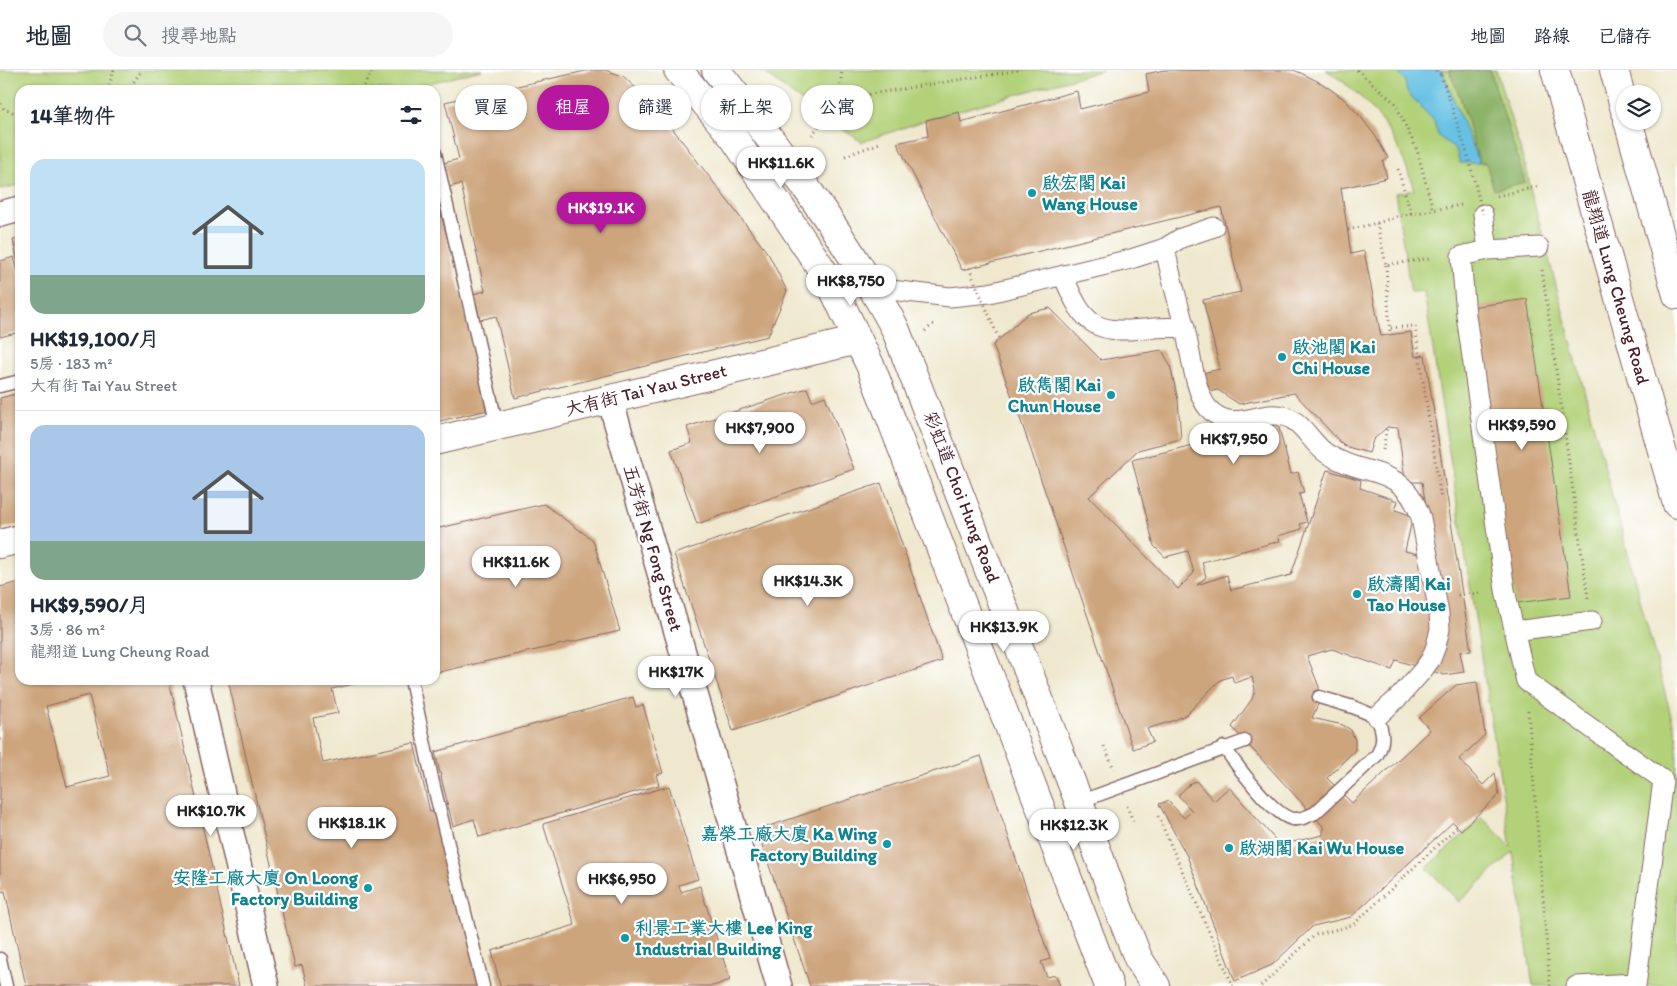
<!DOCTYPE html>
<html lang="zh-TW">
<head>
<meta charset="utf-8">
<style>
	body { margin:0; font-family:Itim,"LXGW WenKai TC",sans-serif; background:#f6f6f7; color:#1f2937; height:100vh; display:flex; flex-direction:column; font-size:19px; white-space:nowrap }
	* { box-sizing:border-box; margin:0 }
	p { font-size:16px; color:#747a83 }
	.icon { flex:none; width:28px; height:28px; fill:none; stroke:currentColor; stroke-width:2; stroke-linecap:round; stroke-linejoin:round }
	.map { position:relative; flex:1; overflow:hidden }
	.side { position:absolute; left:15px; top:15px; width:425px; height:600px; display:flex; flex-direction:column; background:#fff; border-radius:15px; box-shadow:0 1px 4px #0004 }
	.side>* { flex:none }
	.guide { position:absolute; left:455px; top:15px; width:475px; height:45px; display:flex; gap:10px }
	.tools { position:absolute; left:1616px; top:15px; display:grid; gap:10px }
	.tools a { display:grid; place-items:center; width:45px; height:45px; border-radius:50%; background:#fff; box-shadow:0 1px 4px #0004; font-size:25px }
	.price { position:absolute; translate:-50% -42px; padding:0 11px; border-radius:18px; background:#fff; color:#222; font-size:16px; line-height:32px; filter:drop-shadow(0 1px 2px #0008) }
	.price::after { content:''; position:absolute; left:50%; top:30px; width:15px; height:11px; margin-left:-8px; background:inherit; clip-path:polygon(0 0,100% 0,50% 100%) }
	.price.on { background:#b5179e; color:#fff }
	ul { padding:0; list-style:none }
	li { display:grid; align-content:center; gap:10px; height:265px; padding:0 15px }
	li+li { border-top:1px solid #e0e1e3 }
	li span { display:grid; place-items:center; height:155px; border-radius:15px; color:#555 }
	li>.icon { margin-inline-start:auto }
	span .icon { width:90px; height:90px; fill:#fffc; stroke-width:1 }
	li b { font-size:21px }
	h2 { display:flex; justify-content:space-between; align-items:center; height:60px; padding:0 15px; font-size:21px }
	.pill { padding:0 18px; border-radius:22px; background:#fff; box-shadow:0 1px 4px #0004; font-size:18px; line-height:45px }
	.pill.on { background:#b5179e; color:#fff }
	header { display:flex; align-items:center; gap:30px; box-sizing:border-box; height:70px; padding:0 25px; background:#fff; border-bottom:1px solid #e0e1e3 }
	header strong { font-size:24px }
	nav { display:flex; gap:28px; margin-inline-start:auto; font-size:18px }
	.search { width:350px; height:45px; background:#f6f6f7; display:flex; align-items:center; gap:12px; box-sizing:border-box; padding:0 18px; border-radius:28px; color:#747a83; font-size:19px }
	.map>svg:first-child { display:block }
	.green { fill:#b2d179; stroke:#7e7852 }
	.forest { fill:#8db369; stroke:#6c694a }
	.water { fill:#66c1e3; stroke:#587087 }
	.building { fill:#cda57d; fill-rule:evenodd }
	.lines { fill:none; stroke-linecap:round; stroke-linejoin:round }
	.service-casing { stroke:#846564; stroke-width:15 }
	.pedestrian-casing { stroke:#846564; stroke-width:21 }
	.minor-casing { stroke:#846564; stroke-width:28 }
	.tertiary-casing { stroke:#846564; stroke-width:30 }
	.secondary-casing { stroke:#846564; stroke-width:30 }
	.trunk-casing { stroke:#846564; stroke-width:30 }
	.path { stroke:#846564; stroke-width:3; stroke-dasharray:1 4; stroke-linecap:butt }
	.service { stroke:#fff; stroke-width:12 }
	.pedestrian { stroke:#fff; stroke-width:19 }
	.minor { stroke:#fff; stroke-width:25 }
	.tertiary { stroke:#fff; stroke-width:28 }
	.secondary { stroke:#fff; stroke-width:28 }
	.trunk { stroke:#fff; stroke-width:28 }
	.path-bridge { stroke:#846564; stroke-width:3; stroke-dasharray:1 4; stroke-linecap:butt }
	.culture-dot { fill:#0f9aa8; stroke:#fff; stroke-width:2 }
	.labels { text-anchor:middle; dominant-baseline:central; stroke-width:4.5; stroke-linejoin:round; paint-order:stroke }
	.culture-label { font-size:18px; font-weight:bold; fill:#0d838f; stroke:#fff; text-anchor:start }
	.street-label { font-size:18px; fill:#4a1f2b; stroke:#fff }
</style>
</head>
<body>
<header>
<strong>地圖</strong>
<div class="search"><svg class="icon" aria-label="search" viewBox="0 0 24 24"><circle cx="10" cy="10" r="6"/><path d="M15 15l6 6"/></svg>搜尋地點</div>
<nav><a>地圖</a><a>路線</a><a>已儲存</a></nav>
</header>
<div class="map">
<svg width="1677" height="916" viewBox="0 0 1677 916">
	<rect width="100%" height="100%" fill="#fff"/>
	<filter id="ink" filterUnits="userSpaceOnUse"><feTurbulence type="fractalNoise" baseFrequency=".02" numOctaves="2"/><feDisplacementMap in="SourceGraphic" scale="10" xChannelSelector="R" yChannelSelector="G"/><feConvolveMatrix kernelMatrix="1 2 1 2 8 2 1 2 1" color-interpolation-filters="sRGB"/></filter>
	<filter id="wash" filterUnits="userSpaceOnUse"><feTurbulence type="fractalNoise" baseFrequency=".0096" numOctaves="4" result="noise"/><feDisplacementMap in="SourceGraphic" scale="20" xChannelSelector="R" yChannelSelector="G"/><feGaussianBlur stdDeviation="1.12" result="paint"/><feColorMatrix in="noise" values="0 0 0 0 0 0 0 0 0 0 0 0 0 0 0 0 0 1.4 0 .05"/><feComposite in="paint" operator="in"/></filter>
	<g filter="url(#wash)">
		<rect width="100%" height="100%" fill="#efe8ce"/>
		<path class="green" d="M0 0H482L402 20H20V115L0 119Z
			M761 0H1103L926 50 862 72 814 41Z
			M1326 0H1496L1528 105 1530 118 1677 668V916H1533L1513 782 1459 832 1427 798 1482 747 1511 777 1424 222 1411 223 1395 123 1414 120C1398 66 1374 31 1326 0Z"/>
		<path class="forest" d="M1449 0H1490L1525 112 1494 120 1486 93H1479L1460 27Z"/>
		<path class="water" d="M1395 0H1442L1479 93H1460L1456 79 1438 66 1434 51 1407 22 1405 10Z"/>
		<g id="blocks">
			<path class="building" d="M590 0H605L623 6 656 37 769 185 787 221 768 266 515 328 496 246 480 250 474 224 485 221 461 114 449 117 444 93 459 89 445 32Z
				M1164 0H1293L1301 3 1323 14 1344 29 1361 47 1376 67 1388 88 1383 92 1387 108 1341 118 1351 184 1364 181 1381 266 1411 262 1415 287 1425 285 1471 581 1460 582 1464 602 1444 605 1396 590 1392 600 1332 579 1307 586 1319 617 1318 634 1312 648 1343 655 1351 660 1355 670V680L1327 708 1352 733 1430 660 1419 648 1456 615 1477 612 1485 665 1459 689 1483 715 1495 703 1499 725 1461 760 1453 752 1351 847 1313 856 1272 895 1235 911 1187 786 1159 734 1168 731 1184 748 1192 741 1178 725 1191 713 1196 711 1214 731 1229 717 1280 775 1323 765V760L1325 758 1232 657 1252 629 1255 619 1252 607 1234 613 1232 606 1220 610 1187 644 1175 650 1147 659 1153 672 1133 679 1022 354 993 275 1028 243 1050 238 1101 290 1162 280 1170 295 1178 330 1181 369 1138 380 1089 427 1178 519 1194 503 1188 481 1165 487 1154 476 1132 390 1278 354 1291 404 1298 402 1304 423 1299 424 1307 452 1300 454 1302 459 1278 466 1280 471 1202 492 1206 507 1197 515 1227 505 1231 520 1291 505 1327 400 1361 410 1360 418 1398 431 1395 440 1413 446 1405 481 1435 488 1422 412H1409L1405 410 1398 358 1387 357 1373 370 1369 383 1344 376 1294 323 1239 334 1218 320 1208 322 1202 303 1220 299 1203 230 1241 222 1221 137 962 200 897 73 928 66 926 50 959 42 961 52 1077 21 1080 39 1149 22 1146 4Z
				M435 117 488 340 435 352Z
				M20 169V198H19L13 170Z
				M14 187 20 210V242L17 243 20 262 0 267V191Z
				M1527 229 1571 526 1516 533 1472 237Z
				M807 318 812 331 825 326 854 399 697 454 671 380 692 373 687 357Z
				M20 323V454L0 459V328Z
				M881 413 942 591 733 661 674 484Z
				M544 434 593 470 620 561 435 603V459Z
				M20 512V610H169L239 916H26L5 821 0 822V517ZM89 625 110 706 67 717 46 636Z
				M228 610H371L332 619 338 643 313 648 323 693 414 673 430 742 441 740 481 916H307L302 895 295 897Z
				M633 627 636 637 643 635 663 703 656 705 659 715 479 767 474 749 453 756 435 682Z
				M981 686 1050 889 1041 892 1047 907 1056 905 1060 916H810L757 760Z
				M669 716 698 809 679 815 681 822 700 816 730 910 713 916H500L492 881 575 855 543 754Z"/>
		</g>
	</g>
	<g filter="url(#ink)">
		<use href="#blocks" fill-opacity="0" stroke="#846564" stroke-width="1"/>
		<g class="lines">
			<g class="service-casing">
				<path id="service" d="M435 83 497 356
					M0 316 20 311
					M411 610 433 713 483 916
					M1224 677C1235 693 1274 747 1293 749 1301 750 1308 746 1315 743L1377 685C1385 671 1383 662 1377 647L1353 637 1319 627
					M1079 732 1245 671
					M0 889 6 916"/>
			</g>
			<g class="pedestrian-casing">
				<path id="pedestrian" d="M1483 144 1488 180
					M1539 177 1488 180 1461 186 1466 245 1505 520 1526 611 1663 710 1636 916
					M1165 178C1170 204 1177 229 1184 255 1190 276 1194 322 1208 338 1232 365 1259 339 1284 346 1303 351 1311 373 1326 383 1365 409 1403 392 1421 448L1439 543 1440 559 1436 576 1431 589 1423 600 1400 626 1377 647
					M1063 205C1085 260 1097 264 1154 258 1164 257 1174 258 1185 257
					M874 218 950 227 989 223 1131 189 1165 178 1181 168 1214 157
					M1514 561 1592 551
					M1576 916 1636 913"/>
			</g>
			<g class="minor-casing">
				<path id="minor" d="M0 144 20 139
					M610 329 779 916
					M196 610 266 916"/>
			</g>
			<g class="tertiary-casing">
				<path id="tertiary" d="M435 371 858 270
					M0 474 20 469"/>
			</g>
			<g class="secondary-casing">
				<path id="secondary" d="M678 0 734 68 829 210 871 297 1109 916
					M716 0C782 82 845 166 895 258L1079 732 1114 827 1138 888 1156 916"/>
			</g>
			<g class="trunk-casing">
				<path id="trunk" d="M1555 0 1677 434
					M1614 0 1625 40
					M1628 51 1677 225"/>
			</g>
			<path class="path" d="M1357 0 1395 33 1417 80 1433 140
				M1436 0 1441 5
				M108 20 114 0
				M128 20 142 0
				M361 20 373 0
				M839 29 1020 0
				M0 34 4 39 20 45
				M812 65 839 29 842 0
				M845 86 880 73
				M1398 99 1411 144
				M1497 126 1540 116
				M1377 153 1399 146 1462 135
				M1348 160 1377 153 1386 195 1431 188
				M1386 195 1390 265
				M1542 200 1588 528
				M1391 258 1415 256 1441 430
				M925 261 936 252
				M1383 380 1387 357
				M1458 525 1482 523
				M1528 641 1550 916
				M1104 676 1114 699
				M1127 736 1134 754
				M1158 746 1233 916
				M1261 916 1315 865 1353 855 1458 756"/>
			<use href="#service" class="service"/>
			<use href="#pedestrian" class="pedestrian"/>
			<use href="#minor" class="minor"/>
			<use href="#tertiary" class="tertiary"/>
			<use href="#secondary" class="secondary"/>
			<use href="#trunk" class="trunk"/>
			<path class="path-bridge" d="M1441 5 1467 83 1483 144
				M969 198 999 269"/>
		</g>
	</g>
	<g class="culture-dot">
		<circle cx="1032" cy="123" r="5"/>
		<circle cx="1282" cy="287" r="5"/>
		<circle cx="1111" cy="325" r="5"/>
		<circle cx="1357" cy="524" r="5"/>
		<circle cx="887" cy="774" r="5"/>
		<circle cx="1229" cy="778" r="5"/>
		<circle cx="368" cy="818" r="5"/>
		<circle cx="625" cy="868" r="5"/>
	</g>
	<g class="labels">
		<g class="culture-label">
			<text x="1042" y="113">啟宏閣 Kai<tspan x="1042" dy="21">Wang House</tspan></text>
			<text x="1292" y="277">啟池閣 Kai<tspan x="1292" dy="21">Chi House</tspan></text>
			<text x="1101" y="315" text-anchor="end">啟雋閣 Kai<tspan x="1101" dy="21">Chun House</tspan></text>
			<text x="1367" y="514">啟濤閣 Kai<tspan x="1367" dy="21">Tao House</tspan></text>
			<text x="877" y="764" text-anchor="end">嘉榮工廠大廈 Ka Wing<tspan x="877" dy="21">Factory Building</tspan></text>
			<text x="1239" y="778">啟湖閣 Kai Wu House</text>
			<text x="358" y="808" text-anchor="end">安隆工廠大廈 On Loong<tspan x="358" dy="21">Factory Building</tspan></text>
			<text x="635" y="858">利景工業大樓 Lee King<tspan x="635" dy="21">Industrial Building</tspan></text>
		</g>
		<g class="street-label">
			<text transform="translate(1616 217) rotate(74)">龍翔道 Lung Cheung Road</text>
			<text transform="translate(646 320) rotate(-14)">大有街 Tai Yau Street</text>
			<text transform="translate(962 427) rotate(69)">彩虹道 Choi Hung Road</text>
			<text transform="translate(653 478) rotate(74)">五芳街 Ng Fong Street</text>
		</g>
	</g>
</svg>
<div class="tools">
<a><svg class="icon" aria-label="layers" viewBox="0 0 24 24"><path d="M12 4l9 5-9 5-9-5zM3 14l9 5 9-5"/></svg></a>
</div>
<b class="price" style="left:781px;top:119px">HK$11.6K</b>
<b class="price on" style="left:601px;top:164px">HK$19.1K</b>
<b class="price" style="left:851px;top:237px">HK$8,750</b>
<b class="price" style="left:1522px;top:381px">HK$9,590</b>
<b class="price" style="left:760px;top:384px">HK$7,900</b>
<b class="price" style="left:1234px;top:395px">HK$7,950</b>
<b class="price" style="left:516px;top:518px">HK$11.6K</b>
<b class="price" style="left:808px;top:537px">HK$14.3K</b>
<b class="price" style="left:1004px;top:583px">HK$13.9K</b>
<b class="price" style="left:676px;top:628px">HK$17K</b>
<b class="price" style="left:211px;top:767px">HK$10.7K</b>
<b class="price" style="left:352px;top:779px">HK$18.1K</b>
<b class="price" style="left:1074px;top:781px">HK$12.3K</b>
<b class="price" style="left:622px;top:835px">HK$6,950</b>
<div class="guide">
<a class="pill">買屋</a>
<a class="pill on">租屋</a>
<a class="pill">篩選</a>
<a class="pill">新上架</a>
<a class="pill">公寓</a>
</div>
<section class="side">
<h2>14筆物件<svg class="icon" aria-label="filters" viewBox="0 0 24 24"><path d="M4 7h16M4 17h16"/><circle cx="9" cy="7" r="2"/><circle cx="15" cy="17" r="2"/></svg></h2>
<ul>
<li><span style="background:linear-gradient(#bfe0f5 75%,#7fa58c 0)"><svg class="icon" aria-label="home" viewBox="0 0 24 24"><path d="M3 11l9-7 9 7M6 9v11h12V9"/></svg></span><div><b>HK$19,100/月</b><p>5房 · 183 m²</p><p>大有街 Tai Yau Street</p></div></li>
<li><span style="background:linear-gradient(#a9c7e8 75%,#7fa58c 0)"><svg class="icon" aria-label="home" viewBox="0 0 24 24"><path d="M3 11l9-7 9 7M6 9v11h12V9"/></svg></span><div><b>HK$9,590/月</b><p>3房 · 86 m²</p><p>龍翔道 Lung Cheung Road</p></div></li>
</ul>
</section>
</div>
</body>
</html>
